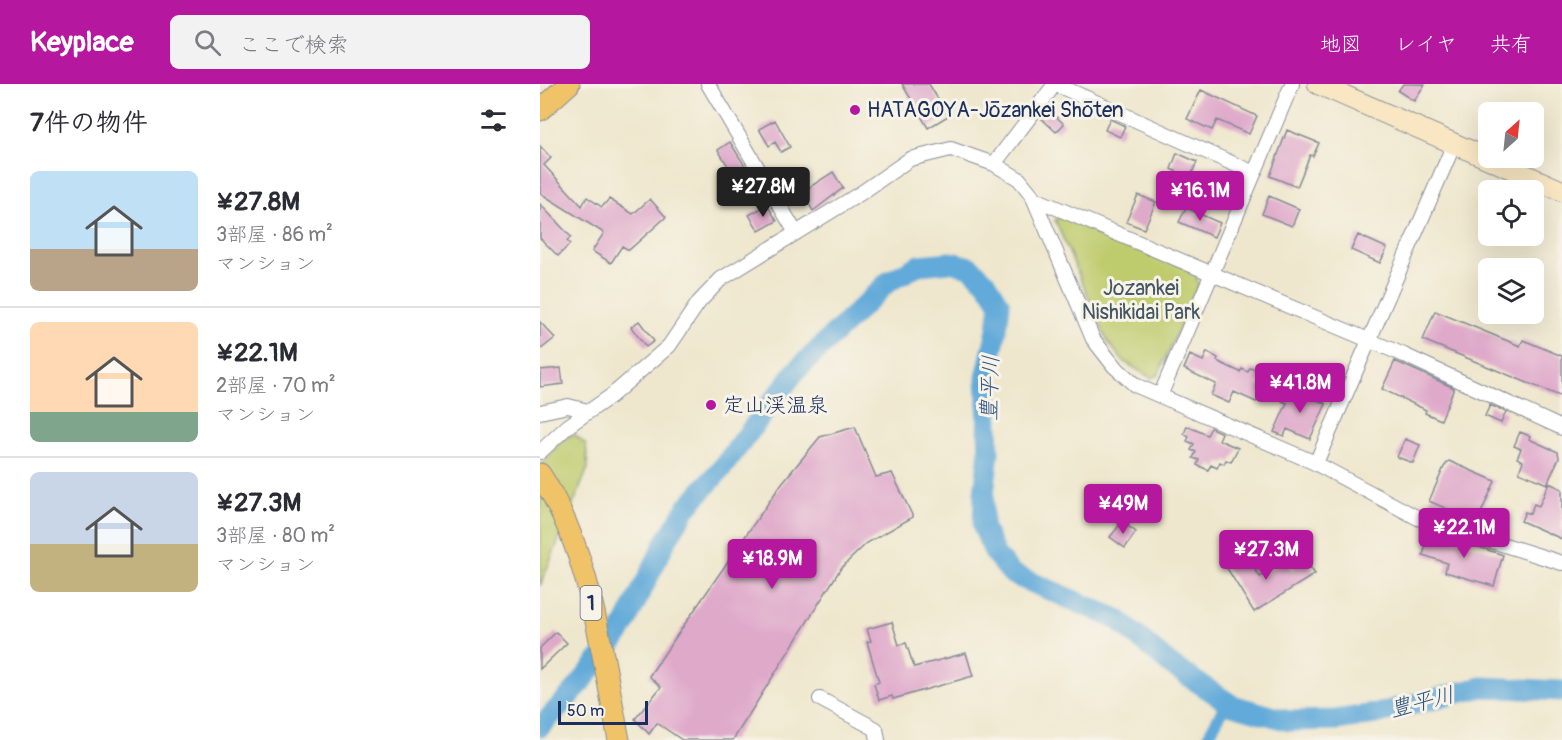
<!DOCTYPE html>
<html lang="ja">
<head>
<meta charset="utf-8">
<style>
	body { margin:0; font-family:Pangolin,"Klee One",sans-serif; background:#f2f2f3; color:#2b2b33; height:100vh; display:flex; flex-direction:column; font-size:22px; white-space:nowrap }
	* { box-sizing:border-box; margin:0 }
	p { font-size:20px; color:#7c7c81 }
	.icon { flex:none; width:33px; height:33px; fill:none; stroke:currentColor; stroke-width:2; stroke-linecap:round; stroke-linejoin:round }
	.map { position:relative; flex:1; overflow:hidden }
	.sheet { display:flex; flex-direction:column; background:#fff; width:540px }
	.sheet>* { flex:none }
	.needle { width:39px; rotate:27deg }
	.tools { position:absolute; left:938px; top:18px; display:grid; gap:12px }
	.tools a { display:grid; place-items:center; width:66px; height:66px; border-radius:9px; background:#fff; box-shadow:0 6px 24px #0002; font-size:30px }
	.scale { position:absolute; left:18px; bottom:15px; width:90px; box-sizing:border-box; padding-left:6px; border:3px solid #1b2f5e; border-top:0; font-size:16px; line-height:21px; white-space:nowrap; color:#1b2f5e; -webkit-text-stroke:4px #f7f3e8; paint-order:stroke }
	.price { position:absolute; translate:-50% -51px; padding:0 14px; border-radius:6px; background:#b5179e; color:#fff; font-size:20px; line-height:39px; filter:drop-shadow(0 2px 3px #0008) }
	.price::after { content:''; position:absolute; left:50%; top:36px; width:18px; height:14px; margin-left:-9px; background:inherit; clip-path:polygon(0 0,100% 0,50% 100%) }
	.price.active { background:#222; color:#fff }
	ul { padding:0; list-style:none }
	li { display:flex; align-items:center; gap:18px; height:150px; padding:0 30px }
	li+li { border-top:2px solid #e1e1e2 }
	li span { display:grid; place-items:center; flex:none; width:168px; height:120px; border-radius:9px; color:#555 }
	li>.icon { margin-inline-start:auto }
	span .icon { width:72px; height:72px; fill:#fffc; stroke-width:1 }
	li b { font-size:26px }
	h2 { display:flex; justify-content:space-between; align-items:center; height:72px; padding:0 30px; font-size:26px }
	header { display:flex; align-items:center; gap:36px; box-sizing:border-box; height:84px; padding:0 30px; background:#b5179e; color:#fff }
	header strong { font-size:28px }
	nav { display:flex; gap:33px; margin-inline-start:auto; font-size:21px }
	.search { width:420px; height:54px; background:#f2f2f3; display:flex; align-items:center; gap:15px; box-sizing:border-box; padding:0 21px; border-radius:9px; color:#7c7c81; font-size:22px }
	main { display:flex; flex:1; min-height:0 }
	.map>svg:first-child { display:block }
	.green { fill:#bfcc6e; stroke:#6d7e66; stroke-width:1.5 }
	.lines { fill:none; stroke-linecap:round; stroke-linejoin:round }
	.canal { stroke:#62aad9; stroke-width:12 }
	.river { stroke:#62aad9; stroke-width:21 }
	.building { fill:#dfa9ca }
	.street-casing { stroke:#858b96; stroke-width:16 }
	.secondary-casing { stroke:#858b96; stroke-width:22 }
	.primary-casing { stroke:#858b96; stroke-width:23 }
	.street { stroke:#fff; stroke-width:14 }
	.secondary { stroke:#f9e7c3; stroke-width:20 }
	.primary { stroke:#f0c369; stroke-width:21 }
	.poi-dot { fill:#b5179e; stroke:#f7f3e8; stroke-width:2 }
	.labels { text-anchor:middle; dominant-baseline:central; stroke-width:6; stroke-linejoin:round; paint-order:stroke }
	.shield { fill:#f7f3e8; stroke:#5d6a87; stroke-width:1.5 }
	.shield-label { font-size:20px; font-weight:bold; fill:#1b2f5e }
	.poi-label { font-size:21px; fill:#1b2f5e; stroke:#f7f3e8; text-anchor:start }
	.park-label { font-size:21px; fill:#445662; stroke:#f7f3e8 }
	.water-label { font-size:22px; font-style:italic; fill:#305483; stroke:#f7f3e8 }
</style>
</head>
<body>
<header>
<strong>Keyplace</strong>
<div class="search"><svg class="icon" aria-label="search" viewBox="0 0 24 24"><circle cx="10" cy="10" r="6"/><path d="M15 15l6 6"/></svg>ここで検索</div>
<nav><a>地図</a><a>レイヤ</a><a>共有</a></nav>
</header>
<main>
<section class="sheet">
<h2>7件の物件<svg class="icon" aria-label="filters" viewBox="0 0 24 24"><path d="M4 7h16M4 17h16"/><circle cx="9" cy="7" r="2"/><circle cx="15" cy="17" r="2"/></svg></h2>
<ul>
<li><span style="background:linear-gradient(#bfe0f5 65%,#b9a48a 0)"><svg class="icon" aria-label="home" viewBox="0 0 24 24"><path d="M3 11l9-7 9 7M6 9v11h12V9"/></svg></span><div><b>¥27.8M</b><p>3部屋 · 86 m²</p><p>マンション</p></div></li>
<li><span style="background:linear-gradient(#ffd9b3 75%,#7fa58c 0)"><svg class="icon" aria-label="home" viewBox="0 0 24 24"><path d="M3 11l9-7 9 7M6 9v11h12V9"/></svg></span><div><b>¥22.1M</b><p>2部屋 · 70 m²</p><p>マンション</p></div></li>
<li><span style="background:linear-gradient(#c9d6e8 60%,#c2b280 0)"><svg class="icon" aria-label="home" viewBox="0 0 24 24"><path d="M3 11l9-7 9 7M6 9v11h12V9"/></svg></span><div><b>¥27.3M</b><p>3部屋 · 80 m²</p><p>マンション</p></div></li>
</ul>
</section>
<div class="map">
<svg width="1022" height="656" viewBox="0 0 1022 656">
	<rect width="100%" height="100%" fill="#f7f3e8"/>
	<filter id="ink" filterUnits="userSpaceOnUse"><feTurbulence type="fractalNoise" baseFrequency=".0167" numOctaves="2"/><feDisplacementMap in="SourceGraphic" scale="12" xChannelSelector="R" yChannelSelector="G"/><feConvolveMatrix kernelMatrix="1 2 1 2 8 2 1 2 1" color-interpolation-filters="sRGB"/></filter>
	<filter id="wash" filterUnits="userSpaceOnUse"><feTurbulence type="fractalNoise" baseFrequency=".008" numOctaves="4" result="noise"/><feDisplacementMap in="SourceGraphic" scale="24" xChannelSelector="R" yChannelSelector="G"/><feGaussianBlur stdDeviation="1.35" result="paint"/><feColorMatrix in="noise" values="0 0 0 0 0 0 0 0 0 0 0 0 0 0 0 0 0 1.4 0 .05"/><feComposite in="paint" operator="in"/></filter>
	<g filter="url(#wash)">
		<rect width="100%" height="100%" fill="#efe7cd"/>
		<path class="green" d="M524 131 656 188 658 202 618 291 611 294 583 277 568 258 515 136Z
			M34 350 46 361 48 384 0 502V383L21 357Z"/>
		<g class="lines">
			<path class="canal" d="M666 656 687 618"/>
			<path class="river" d="M0 643 35 606 81 548 126 457 147 423 182 384 255 288 348 198 379 181 410 178 430 183 447 199 460 220 457 245 446 294 449 368 444 409 443 443 455 470 472 490 577 535 631 581 692 621 749 637 796 636 835 630 942 603 1022 607"/>
		</g>
		<g id="blocks">
			<path class="building" d="M362 0H389L408 32 388 44Z
				M863 0H885L874 17 858 7Z
				M661 6 717 32 709 50 677 36 672 46 647 35Z
				M509 26 524 40 516 48 501 34Z
				M570 35 585 42 580 53 565 46Z
				M235 36 250 63 241 68 235 58 229 62 219 45Z
				M747 46 779 59 773 72 770 71 757 103 730 92Z
				M190 58 213 95 201 103 178 66Z
				M0 62 11 74 4 81 42 122 47 113 62 123 69 115 93 130 110 115 126 133 89 166 82 162 71 179 52 167 64 149 0 109Z
				M637 69 657 78 650 94 631 85Z
				M293 88 303 104 273 127 262 108Z
				M244 89 246 93 252 89 265 101 245 113 235 95Z
				M598 111 616 118 604 145 586 138Z
				M729 112 759 125 752 142 722 130Z
				M0 120 31 153 27 157 30 160 18 172 0 154Z
				M227 121 237 137 219 147 209 131Z
				M646 124 680 139 674 153 639 138Z
				M818 151 847 164 840 179 811 166Z
				M895 227 980 262 983 256 1022 272V313L883 256Z
				M99 237 114 257 106 263 91 243Z
				M0 238 15 254 0 266Z
				M667 268 678 274 677 277 700 288 702 285 708 288 710 284 718 287 720 294 717 301 723 304 716 318 694 308 689 319 671 311 676 300 644 285 650 271 663 277Z
				M855 277 914 304 901 336 885 329 886 326 842 305Z
				M21 284 23 300 0 303V286Z
				M748 303 786 320 770 355 747 345 744 352 734 348 747 319 742 317Z
				M950 321 966 328 961 339 945 332Z
				M647 342 667 351 671 344 682 349 679 356 698 364 691 378 686 376 684 380 680 378 677 384 671 381 668 386 657 381 659 376 653 374 656 368 651 366 654 360 647 357 649 353 644 350Z
				M315 343 336 393 352 389 373 433 327 459 301 484 193 656H142L117 639 109 650 95 635 121 603 109 592 242 399 280 353Z
				M980 348 990 352 989 355 1018 368 1019 374 1007 400 979 388 983 377 977 374 981 365 974 362Z
				M865 355 880 361 873 379 857 373Z
				M909 377 955 397 937 438 889 417 904 383Z
				M1009 399 1022 405V455L981 437 985 428 990 430 994 420 999 422Z
				M582 438 596 448 585 464 570 453Z
				M890 447 963 471 954 502 905 488 907 479 883 471Z
				M704 469 720 493 746 477 752 486 766 477 775 490 714 528 685 481Z
				M352 538 359 561 366 559 374 583 426 569 433 592 353 615 352 612 339 616 334 600 339 598 327 558 331 557 327 545Z
				M16 548 27 559 0 585V564Z"/>
		</g>
	</g>
	<g filter="url(#ink)">
		<use href="#blocks" fill-opacity="0" stroke="#858b96" stroke-width="1.5"/>
		<g class="lines">
			<g class="street-casing">
				<path id="street" d="M168 0 256 149
					M515 0 714 89
					M454 80 515 0
					M493 114 864 271 1022 344
					M620 312 752 0
					M0 328 28 322 48 327
					M0 368 28 342 71 312 129 262 159 218 181 195 321 109 370 75 411 65 454 80 479 95 492 111 553 255 574 282 595 301 773 378 878 434 1022 479
					M776 379 914 60
					M280 615 336 645 338 656"/>
			</g>
			<g class="secondary-casing">
				<path id="secondary" d="M778 0 1022 107"/>
			</g>
			<g class="primary-casing">
				<path id="primary" d="M0 26 29 0
					M0 390C51 468 61 566 79 656"/>
			</g>
			<use href="#street" class="street"/>
			<use href="#secondary" class="secondary"/>
			<use href="#primary" class="primary"/>
		</g>
	</g>
	<g class="poi-dot">
		<circle cx="315" cy="26" r="6"/>
		<circle cx="171" cy="321" r="6"/>
	</g>
	<g class="labels">
		<rect class="shield" x="40.5" y="502" width="21" height="34" rx="4.5"/>
		<g class="shield-label">
			<text x="51" y="519">1</text>
		</g>
		<g class="poi-label">
			<text x="327" y="26">HATAGOYA-Jōzankei Shōten</text>
			<text x="183" y="321">定山渓温泉</text>
		</g>
		<g class="park-label">
			<text x="601" y="204">Jozankei<tspan x="601" dy="24">Nishikidai Park</tspan></text>
		</g>
		<g class="water-label">
			<text transform="translate(450 304) rotate(-88)">豊平川</text>
			<text transform="translate(882 618) rotate(-14)">豊平川</text>
		</g>
	</g>
</svg>
<div class="tools">
<a><svg class="needle" viewBox="-14 -14 28 28"><path d="M0-13l5 13h-10z" fill="#e53935"/><path d="M0 13l5-13h-10z" fill="#7c7c81"/></svg></a>
<a><svg class="icon" aria-label="locate" viewBox="0 0 24 24"><circle cx="12" cy="12" r="6"/><path d="M12 2v4M12 18v4M2 12h4M18 12h4"/></svg></a>
<a><svg class="icon" aria-label="layers" viewBox="0 0 24 24"><path d="M12 4l9 5-9 5-9-5zM3 14l9 5 9-5"/></svg></a>
</div>
<div class="scale">50 m</div>
<b class="price active" style="left:223px;top:134px">¥27.8M</b>
<b class="price" style="left:660px;top:138px">¥16.1M</b>
<b class="price" style="left:760px;top:330px">¥41.8M</b>
<b class="price" style="left:583px;top:451px">¥49M</b>
<b class="price" style="left:924px;top:475px">¥22.1M</b>
<b class="price" style="left:726px;top:497px">¥27.3M</b>
<b class="price" style="left:232px;top:506px">¥18.9M</b>
</div>
</main>
</body>
</html>
